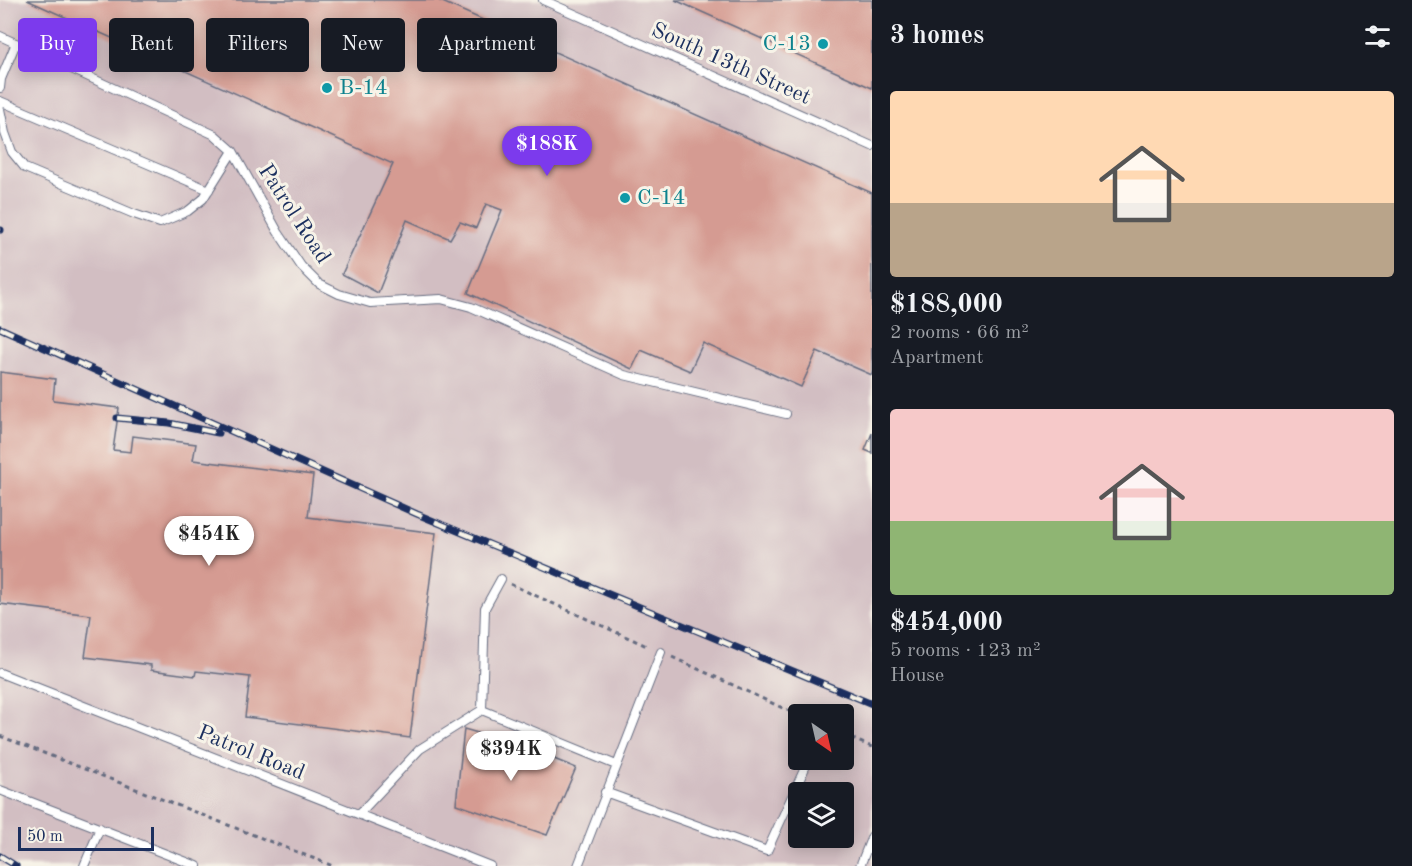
<!DOCTYPE html>
<html lang="en">
<head>
<meta charset="utf-8">
<style>
	body { margin:0; font-family:"Old Standard TT",serif; background:#20242c; color:#f1f3f6; height:100vh; display:flex; flex-direction:column; font-size:22px; white-space:nowrap }
	* { box-sizing:border-box; margin:0 }
	p { font-size:20px; color:#9ea1a6 }
	.icon { flex:none; width:33px; height:33px; fill:none; stroke:currentColor; stroke-width:2; stroke-linecap:round; stroke-linejoin:round }
	.map { position:relative; flex:1; overflow:hidden }
	.panel { display:flex; flex-direction:column; background:#171b24; width:540px }
	.panel>* { flex:none }
	.hud { position:absolute; left:18px; top:18px; width:570px; height:54px; display:flex; gap:12px }
	.needle { width:39px; rotate:146deg }
	.buttons { position:absolute; left:788px; top:704px; display:grid; gap:12px }
	.buttons a { display:grid; place-items:center; width:66px; height:66px; border-radius:6px; background:#171b24; box-shadow:0 3px 15px #0003; font-size:30px }
	.scale { position:absolute; left:18px; bottom:15px; width:136px; box-sizing:border-box; padding-left:6px; border:3px solid #1b2f5e; border-top:0; font-size:16px; line-height:21px; white-space:nowrap; color:#1b2f5e; -webkit-text-stroke:4px #f7f3e8; paint-order:stroke }
	.price { position:absolute; translate:-50% -51px; padding:0 14px; border-radius:21px; background:#fff; color:#222; font-size:20px; line-height:39px; filter:drop-shadow(0 2px 3px #0008) }
	.price::after { content:''; position:absolute; left:50%; top:36px; width:18px; height:14px; margin-left:-9px; background:inherit; clip-path:polygon(0 0,100% 0,50% 100%) }
	.price.active { background:#7c3aed; color:#fff }
	ul { padding:0; list-style:none }
	li { display:grid; align-content:center; gap:12px; height:318px; padding:0 18px }
	li span { display:grid; place-items:center; height:186px; border-radius:6px; color:#555 }
	li>.icon { margin-inline-start:auto }
	span .icon { width:108px; height:108px; fill:#fffc; stroke-width:1 }
	li b { font-size:26px }
	h2 { display:flex; justify-content:space-between; align-items:center; height:72px; padding:0 18px; font-size:26px }
	.pill { padding:0 21px; border-radius:6px; background:#171b24; box-shadow:0 3px 15px #0003; font-size:21px; line-height:54px }
	.pill.active { background:#7c3aed; color:#fff }
	main { display:flex; flex:1; min-height:0 }
	.map>svg:first-child { display:block }
	.industrial { fill:#d2bec2; fill-rule:evenodd }
	.building { fill:#d59b92 }
	.lines { fill:none; stroke-linecap:round; stroke-linejoin:round }
	.lane-casing { stroke:#666c80; stroke-width:10 }
	.path { stroke:#666c80; stroke-width:3; stroke-dasharray:4.5 4.5; stroke-linecap:butt }
	.lane { stroke:#fff; stroke-width:8 }
	.rail-casing { stroke:#1b2f5e; stroke-width:7 }
	.rail { stroke:#f7f3e8; stroke-width:4.5; stroke-dasharray:14; stroke-linecap:butt }
	.culture-dot { fill:#0f9aa8; stroke:#f7f3e8; stroke-width:2 }
	.labels { text-anchor:middle; dominant-baseline:central; stroke-width:6; stroke-linejoin:round; paint-order:stroke }
	.culture-label { font-size:22px; fill:#0d838f; stroke:#f7f3e8; text-anchor:start }
	.street-label { font-size:22px; fill:#1b2f5e; stroke:#f7f3e8 }
</style>
</head>
<body>
<main>
<div class="map">
<svg width="872" height="866" viewBox="0 0 872 866">
	<rect width="100%" height="100%" fill="#f7f3e8"/>
	<filter id="ink" filterUnits="userSpaceOnUse"><feTurbulence type="fractalNoise" baseFrequency=".0167" numOctaves="2"/><feDisplacementMap in="SourceGraphic" scale="12" xChannelSelector="R" yChannelSelector="G"/><feConvolveMatrix kernelMatrix="1 2 1 2 8 2 1 2 1" color-interpolation-filters="sRGB"/></filter>
	<filter id="wash" filterUnits="userSpaceOnUse"><feTurbulence type="fractalNoise" baseFrequency=".008" numOctaves="4" result="noise"/><feDisplacementMap in="SourceGraphic" scale="24" xChannelSelector="R" yChannelSelector="G"/><feGaussianBlur stdDeviation="1.35" result="paint"/><feColorMatrix in="noise" values="0 0 0 0 0 0 0 0 0 0 0 0 0 0 0 0 0 1.4 0 .05"/><feComposite in="paint" operator="in"/></filter>
	<g filter="url(#wash)">
		<rect width="100%" height="100%" fill="#f2ddbe"/>
		<path class="industrial" d="M0 0H872V866H0ZM798 714H843V759H798ZM798 792H843V837H798Z"/>
		<g id="blocks">
			<path class="building" d="M27 0H438L872 193V375L817 351 801 387 703 343 690 371 641 350 632 369 468 293 502 210 486 204 476 228 460 222 450 239 407 220 378 293 342 274 393 164Z
				M675 0H872V88Z
				M0 372 55 379 53 400 119 408 113 450 131 452 133 436 196 444 193 460 313 475 308 517 436 533 410 738 245 717 250 677 196 671 195 676 151 670V665L85 657 91 615 0 604Z
				M872 433V453L865 450Z
				M464 729 520 745 576 768 547 835 456 804Z"/>
		</g>
	</g>
	<g filter="url(#ink)">
		<use href="#blocks" fill-opacity="0" stroke="#666c80" stroke-width="1.5"/>
		<g class="lines">
			<g class="lane-casing">
				<path id="lane" d="M543 0 872 146
					M0 36 215 135 233 151 278 232 301 266 319 284 339 294 370 303 441 299 471 307 624 375 786 414
					M0 88 1 79 16 43
					M0 101 209 190
					M0 109 5 133 12 152 25 168 134 214 160 223 188 211 203 199 233 151
					M501 579 485 608 482 710 616 765
					M0 673 490 866
					M0 790 197 866
					M605 792 767 851 809 759
					M359 814 420 749 482 710
					M84 866 100 828
					M578 866 661 652
					M860 866 872 836"/>
			</g>
			<path class="path" d="M510 584 649 647
				M672 657 798 715
				M843 735 872 747
				M0 736 333 866"/>
			<use href="#lane" class="lane"/>
			<g class="rail-casing">
				<path id="rail" d="M0 230H1
					M0 328 417 514 872 704
					M117 418 169 423 218 433
					M0 856 16 866"/>
			</g>
			<use href="#rail" class="rail"/>
		</g>
	</g>
	<g class="culture-dot">
		<circle cx="823" cy="44" r="6"/>
		<circle cx="327" cy="88" r="6"/>
		<circle cx="625" cy="198" r="6"/>
	</g>
	<g class="labels">
		<g class="culture-label">
			<text x="811" y="44" text-anchor="end">C-13</text>
			<text x="339" y="88">B-14</text>
			<text x="637" y="198">C-14</text>
		</g>
		<g class="street-label">
			<text transform="translate(731 64) rotate(24)">South 13th Street</text>
			<text transform="translate(294 214) rotate(57)">Patrol Road</text>
			<text transform="translate(251 753) rotate(22)">Patrol Road</text>
		</g>
	</g>
</svg>
<div class="buttons">
<a><svg class="needle" viewBox="-14 -14 28 28"><path d="M0-13l5 13h-10z" fill="#e53935"/><path d="M0 13l5-13h-10z" fill="#9ea1a6"/></svg></a>
<a><svg class="icon" aria-label="layers" viewBox="0 0 24 24"><path d="M12 4l9 5-9 5-9-5zM3 14l9 5 9-5"/></svg></a>
</div>
<div class="scale">50 m</div>
<b class="price active" style="left:547px;top:177px">$188K</b>
<b class="price" style="left:209px;top:567px">$454K</b>
<b class="price" style="left:511px;top:782px">$394K</b>
<div class="hud">
<a class="pill active">Buy</a>
<a class="pill">Rent</a>
<a class="pill">Filters</a>
<a class="pill">New</a>
<a class="pill">Apartment</a>
</div>
</div>
<section class="panel">
<h2>3 homes<svg class="icon" aria-label="filters" viewBox="0 0 24 24"><path d="M4 7h16M4 17h16"/><circle cx="9" cy="7" r="2"/><circle cx="15" cy="17" r="2"/></svg></h2>
<ul>
<li><span style="background:linear-gradient(#ffd9b3 60%,#b9a48a 0)"><svg class="icon" aria-label="home" viewBox="0 0 24 24"><path d="M3 11l9-7 9 7M6 9v11h12V9"/></svg></span><div><b>$188,000</b><p>2 rooms · 66 m²</p><p>Apartment</p></div></li>
<li><span style="background:linear-gradient(#f6c9c9 60%,#8fb573 0)"><svg class="icon" aria-label="home" viewBox="0 0 24 24"><path d="M3 11l9-7 9 7M6 9v11h12V9"/></svg></span><div><b>$454,000</b><p>5 rooms · 123 m²</p><p>House</p></div></li>
</ul>
</section>
</main>
</body>
</html>
